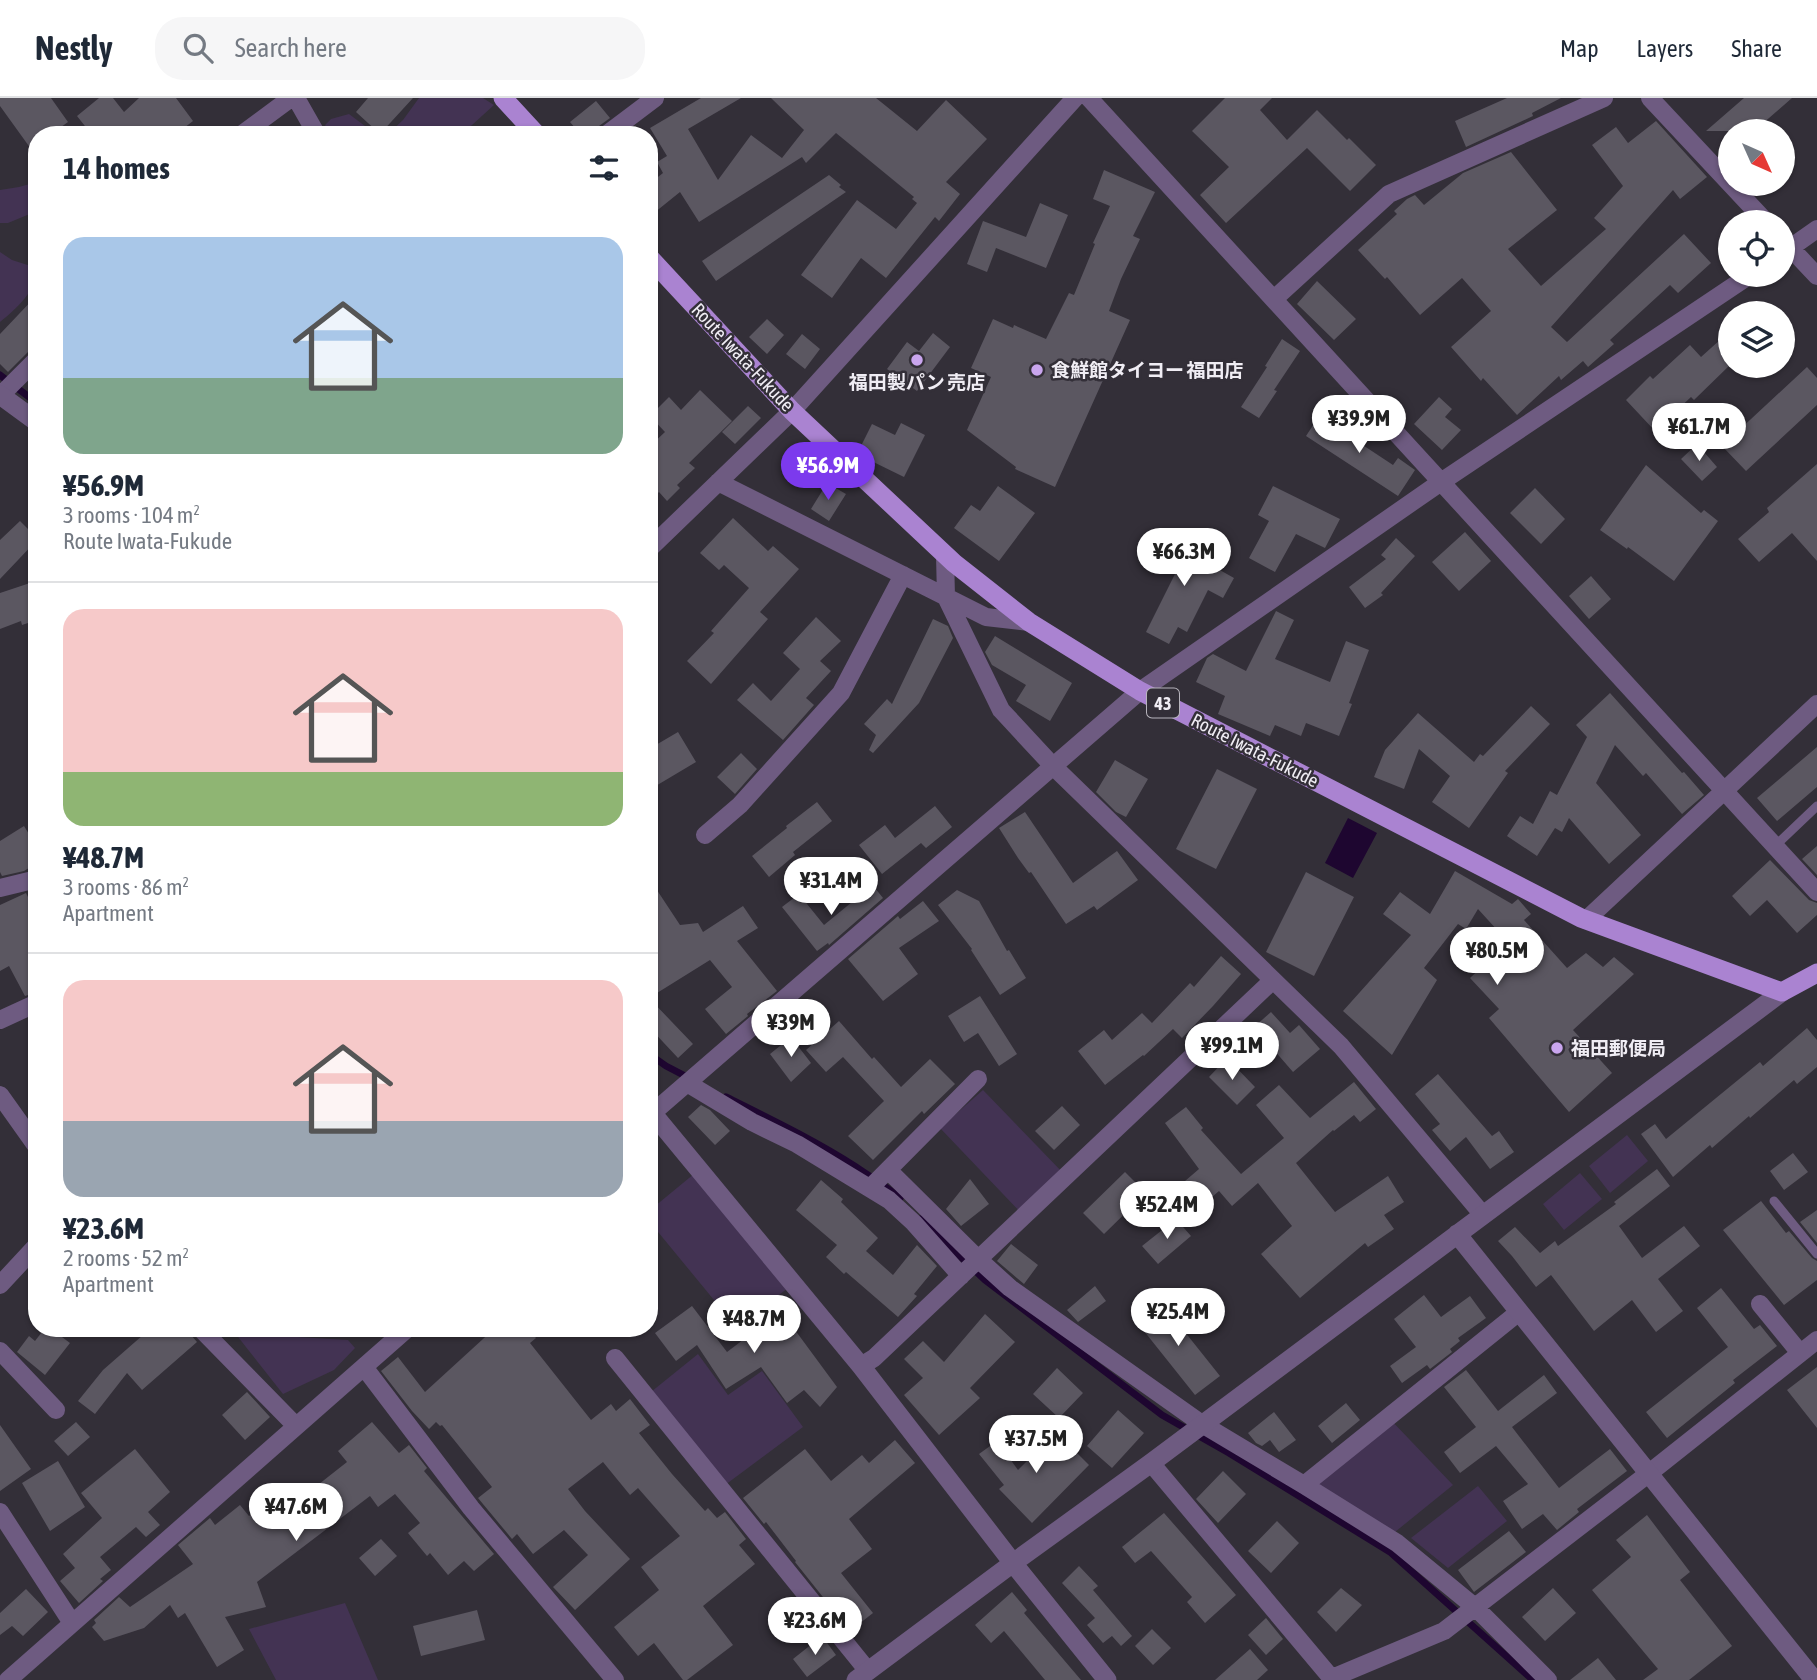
<!DOCTYPE html>
<html lang="en">
<head>
<meta charset="utf-8">
<style>
	body { margin:0; font-family:"Asap Condensed","Noto Sans JP",sans-serif; background:#f6f6f7; color:#1f2937; height:100vh; display:flex; flex-direction:column; font-size:26px; white-space:nowrap }
	* { box-sizing:border-box; margin:0 }
	p { font-size:23px; color:#747a83 }
	.icon { flex:none; width:38px; height:38px; fill:none; stroke:currentColor; stroke-width:2; stroke-linecap:round; stroke-linejoin:round }
	.map { position:relative; flex:1; overflow:hidden }
	.details { position:absolute; left:28px; top:28px; width:630px; height:1211px; display:flex; flex-direction:column; background:#fff; border-radius:28px; box-shadow:0 2px 5px #0004 }
	.details>* { flex:none }
	.needle { width:46px; rotate:135deg }
	.buttons { position:absolute; left:1718px; top:21px; display:grid; gap:14px }
	.buttons a { display:grid; place-items:center; width:77px; height:77px; border-radius:50%; background:#fff; box-shadow:0 2px 5px #0004; font-size:35px }
	.price { position:absolute; translate:-50% -60px; padding:0 16px; border-radius:24px; background:#fff; color:#222; font-size:23px; line-height:46px; filter:drop-shadow(0 2px 4px #0008) }
	.price::after { content:''; position:absolute; left:50%; top:42px; width:21px; height:16px; margin-left:-10px; background:inherit; clip-path:polygon(0 0,100% 0,50% 100%) }
	.price.on { background:#7c3aed; color:#fff }
	ul { padding:0; list-style:none }
	li { display:grid; align-content:center; gap:14px; height:371px; padding:0 35px }
	li+li { border-top:2px solid #e0e1e3 }
	li span { display:grid; place-items:center; height:217px; border-radius:21px; color:#555 }
	li>.icon { margin-inline-start:auto }
	span .icon { width:126px; height:126px; fill:#fffc; stroke-width:1 }
	li b { font-size:30px }
	h2 { display:flex; justify-content:space-between; align-items:center; height:84px; padding:0 35px; font-size:30px }
	header { display:flex; align-items:center; gap:42px; box-sizing:border-box; height:98px; padding:0 35px; background:#fff; border-bottom:2px solid #e0e1e3 }
	header strong { font-size:33px }
	nav { display:flex; gap:38px; margin-inline-start:auto; font-size:24px }
	.search { width:490px; height:63px; background:#f6f6f7; display:flex; align-items:center; gap:18px; box-sizing:border-box; padding:0 24px; border-radius:28px; color:#747a83; font-size:26px }
	.map>svg:first-child { display:block }
	.green { fill:#433353 }
	.water { fill:#1e0630 }
	.lines { fill:none; stroke-linecap:round; stroke-linejoin:round }
	.stream { stroke:#1e0630; stroke-width:7 }
	.building { fill:#5b5761 }
	.service { stroke:#6e5b81; stroke-width:9 }
	.minor { stroke:#6e5b81; stroke-width:18 }
	.tertiary { stroke:#6e5b81; stroke-width:19 }
	.primary { stroke:#aa83d1; stroke-width:19 }
	.poi-dot { fill:#c9a5ee; stroke:#332f38; stroke-width:2.5 }
	.labels { text-anchor:middle; dominant-baseline:central; stroke-width:5; stroke-linejoin:round; paint-order:stroke }
	.shield { fill:#332f38; stroke:#b7b4bc; stroke-width:2 }
	.shield-label { font-size:18px; font-weight:bold; fill:#f0edf4 }
	.street-label { font-size:19px; fill:#f0edf4; stroke:#332f38 }
	.poi-label { font-size:19px; font-weight:bold; fill:#f0edf4; stroke:#332f38; text-anchor:start }
</style>
</head>
<body>
<header>
<strong>Nestly</strong>
<div class="search"><svg class="icon" aria-label="search" viewBox="0 0 24 24"><circle cx="10" cy="10" r="6"/><path d="M15 15l6 6"/></svg>Search here</div>
<nav><a>Map</a><a>Layers</a><a>Share</a></nav>
</header>
<div class="map">
<svg width="1817" height="1582" viewBox="0 0 1817 1582">
	<rect width="100%" height="100%" fill="#332f38"/>
	<path class="green" d="M419 0H483L494 7 461 37H387L403 22Z
		M349 16 377 37H331L325 27 331 21Z
		M37 84V113L8 125H0V92L19 89Z
		M0 154 12 162 37 170C37 193 16 211 0 224Z
		M983 992 1066 1078 1024 1118 940 1030Z
		M1627 1037 1648 1063 1610 1095 1589 1068Z
		M700 1071 793 1186 737 1230 649 1123V1113Z
		M1580 1075 1602 1101 1564 1132 1543 1106Z
		M231 1230H299L298 1239 348 1242 355 1250 334 1272 283 1296Z
		M698 1256 728 1297 762 1273 803 1329 721 1390 646 1298Z
		M1388 1319 1453 1387 1395 1434 1304 1387Z
		M1478 1388 1507 1423 1448 1470 1411 1440Z
		M345 1505 378 1582H276L249 1531Z"/>
	<path class="water" d="M1348 720 1377 735 1353 780 1325 765Z"/>
	<g class="lines">
		<path class="stream" d="M0 277 37 305
			M649 956 666 968 691 981
			M726 999C770 1021 814 1042 856 1069 871 1079 886 1088 900 1100
			M921 1121 985 1182 1162 1317 1229 1355 1390 1454 1533 1582"/>
	</g>
	<path class="building" d="M0 0H51L68 24 50 37H37V47L31 51 0 8Z
		M99 0H113L124 14 139 0H176L193 23 175 37H92L77 18Z
		M368 0H413L380 36 356 14Z
		M701 0H741L688 31 718 82 751 37 782 60 804 32 771 0H876L917 33 946 2 987 41 946 84 960 96 939 123 935 119 886 180 861 160 832 200 801 177 857 102 896 131 917 105 912 101 914 99 836 35 806 65 802 59 699 124 680 94 649 119V86L663 75 657 64 667 58 650 30Z
		M1225 0H1272L1260 12 1287 42 1317 12 1347 42 1349 40 1376 67 1350 93 1307 50 1226 125 1200 97 1229 69 1192 33Z
		M1507 0H1561L1532 15 1533 18 1466 49 1455 23Z
		M1744 0H1792L1754 33H1706Z
		M596 3 610 20 599 28 592 37H581L570 24Z
		M1656 23 1707 79 1680 101 1673 92 1551 229 1567 244 1684 136 1711 165 1678 195 1670 187 1610 242 1614 246 1588 269 1583 263 1561 282 1559 278 1517 317 1483 280 1481 283 1451 249 1491 213 1462 180 1420 217 1387 179 1385 181 1358 152 1397 116 1394 113 1407 101 1415 97 1424 107 1463 75 1511 54 1557 112 1508 151 1541 188 1606 131 1594 120 1623 88 1592 47 1616 29 1628 45Z
		M1104 72 1155 94 1133 138 1140 141 1121 181 1109 213 1130 222 1055 389 1015 371 1016 369 967 332 991 279 971 270 993 221 1013 230 1014 227 1046 241 1069 195 1074 197 1095 146 1093 145 1110 108 1093 101Z
		M829 77 841 87 839 89 846 94 716 183 702 163Z
		M1040 105 1068 117 1046 170 996 150 987 174 967 166 983 123 1026 139Z
		M1317 183 1356 221 1334 242 1297 206Z
		M37 197V250L29 253 8 274 0 266V236Z
		M767 221 784 237 767 256 749 239Z
		M1731 232V266L1694 302 1691 299 1655 333 1626 302 1650 278 1653 281 1690 247 1701 259Z
		M933 235 950 249 917 293 887 271 907 244 919 253Z
		M802 236 820 251 805 271 786 256Z
		M1282 241 1300 253 1274 292 1277 293 1259 320 1241 309 1267 269 1265 268Z
		M1807 269 1817 280V307L1746 373 1722 348Z
		M700 292 732 323 689 365 695 370 677 387 680 390 667 403 659 394 649 404V349L665 334 650 318 669 299 681 312Z
		M1439 299 1452 311 1445 319 1461 332 1442 352 1414 326Z
		M748 308 761 320 735 346 722 334Z
		M1323 312 1341 324 1337 330 1393 367 1398 360 1415 372 1398 398 1306 338Z
		M901 325 925 337 904 379 857 356 872 326 895 337Z
		M1697 346 1717 369 1702 383 1681 361Z
		M1817 366V463L1792 435 1759 464 1738 441 1769 414 1767 410Z
		M1646 367 1701 415 1704 412 1718 423 1674 483 1628 449 1627 451 1600 432Z
		M827 385 846 396 829 423 811 411Z
		M998 388 1035 415 999 463 954 430 971 407 980 413Z
		M1273 388 1340 421 1325 450 1296 436 1275 474 1249 460 1269 423 1258 417Z
		M1535 390 1565 421 1541 446 1510 415Z
		M733 420 768 453 773 448 799 471 760 514 768 521 711 586 687 563 714 535 711 533 749 490 724 467 719 472 700 455Z
		M20 423 37 440V442L0 481V442Z
		M1465 434 1491 463 1459 493 1432 464Z
		M1160 436 1194 455 1193 457 1234 480 1223 500 1208 492 1187 534 1178 529 1169 546 1146 534 1177 472 1148 456Z
		M1396 440 1415 458 1381 495 1383 497 1365 510 1349 489 1386 461 1381 457Z
		M1591 478 1611 501 1589 521 1569 498Z
		M30 485 37 505V522L22 527 21 523 0 531V495Z
		M1276 513 1294 522 1275 561 1330 584 1346 543 1369 552 1349 605 1352 606 1339 638 1306 625 1301 638 1275 627 1270 638 1218 616 1225 598 1196 584 1207 560 1213 556 1246 573Z
		M816 519 841 543 820 563 831 573 806 600 814 607 783 642 737 602 753 585 771 603 800 571 783 555Z
		M933 521 948 528 953 540 919 605 873 655 869 652 876 637 864 626 887 601 892 606Z
		M995 538 1072 585 1050 623 1016 603 1026 587 992 567 985 554Z
		M1610 595 1682 675 1684 674 1704 697 1682 716 1646 675 1643 678 1615 647 1596 685 1641 737 1609 766 1569 720 1562 734 1555 730 1537 758 1507 738 1520 718 1533 726 1550 693 1557 697 1587 639 1576 627Z
		M1531 608 1550 626 1505 673 1508 675 1469 730 1432 704 1450 678 1419 651 1404 691 1374 679 1385 652 1418 615 1474 664 1480 656 1483 658Z
		M678 634 696 664 649 692V651Z
		M1817 649V689L1777 723 1757 700Z
		M741 655 757 671 735 696 717 679Z
		M1115 662 1148 681 1126 719 1116 714 1096 694Z
		M1217 671 1257 691 1216 771 1176 751Z
		M817 704 832 723 793 754 795 757 769 779 752 758 787 730 786 728Z
		M935 708 952 729 926 750 921 745 882 776 859 747 885 727 895 740Z
		M1025 714 1073 785 1117 753 1138 782 1097 812 1094 808 1066 826 1031 774 1029 775 1018 760 999 730Z
		M24 728 37 749V765L24 773 2 778 0 774V743Z
		M1817 748V777L1802 761Z
		M1770 762 1809 802 1817 805V817L1797 835 1767 802 1750 818 1732 798Z
		M1455 773 1512 806 1518 801 1531 816 1524 822 1567 870 1586 855 1603 869 1614 859 1634 876 1573 932 1612 975 1569 1014 1489 920 1499 911 1470 880 1508 844 1478 811 1466 831 1458 826 1424 870 1437 882 1392 957 1343 913 1411 837 1383 816 1400 794 1430 816Z
		M1306 774 1354 799 1314 878 1266 854Z
		M649 780 680 827 698 825 703 834 743 808 758 830 737 843 777 893 747 916 748 918 726 936 705 911 732 889 710 862 649 900 693 946 678 960 649 929Z
		M871 785 883 800 829 847 828 845 817 853 782 809 799 796 824 827 852 804 850 802Z
		M957 792 979 803 1007 853 1009 852 1026 880 1000 897 971 852 972 851 938 807Z
		M26 795 37 817V894L25 898 9 868 0 873V807Z
		M923 803 939 823 899 850 918 876 883 903 848 861 898 818 900 821Z
		M1221 858 1241 876 1213 908 1182 940 1173 931 1144 958 1143 957 1105 987 1078 953 1104 932 1112 942 1142 915 1152 925 1190 885 1194 889Z
		M980 898 1017 956 999 968 978 935 964 944 948 918Z
		M1271 914 1290 935 1299 927 1320 951 1293 974 1254 929Z
		M839 923 872 961 874 959 901 989 930 961 955 986 924 1016 922 1013 873 1062 848 1038 884 1003 843 959 826 974 806 952Z
		M1807 930 1817 942V969L1797 986 1794 982 1750 1020 1749 1018 1712 1050 1710 1047 1673 1079 1641 1036 1655 1026 1666 1041 1760 964 1763 968Z
		M791 939 811 965 791 984 770 956Z
		M1227 960 1255 989 1237 1007 1209 979Z
		M1438 976 1492 1038 1499 1033 1514 1054 1490 1071 1466 1039 1450 1053 1432 1032 1440 1026 1415 996Z
		M1354 984 1376 1011 1360 1024 1354 1017 1334 1033 1333 1032 1296 1065 1335 1114 1388 1078 1404 1104 1384 1117 1394 1131 1368 1149 1365 1145 1300 1200 1261 1156 1292 1128 1258 1085 1232 1108 1219 1093 1190 1118 1171 1095 1199 1071 1165 1025 1186 1009 1203 1030 1201 1032 1241 1076 1284 1040 1256 1007 1279 987 1310 1020Z
		M701 1007 710 1012 730 1033 715 1047 688 1019Z
		M1062 1008 1080 1027 1054 1052 1035 1033Z
		M1793 1055 1808 1074 1784 1092 1770 1073Z
		M1657 1071 1670 1088 1619 1128 1642 1160 1684 1128 1700 1148 1658 1181 1683 1213 1656 1234 1632 1202 1594 1233 1551 1177 1536 1189 1512 1158 1498 1143 1515 1129 1540 1155 1555 1143 1558 1148 1616 1106 1614 1104Z
		M1125 1074 1146 1095 1104 1136 1083 1115Z
		M970 1081 989 1106 961 1128 946 1111Z
		M821 1082 843 1101 841 1104 878 1140 866 1153 893 1177 917 1147 937 1168 914 1196 917 1198 898 1219 846 1174 844 1176 826 1159 837 1147 796 1112Z
		M1761 1103 1786 1135 1789 1133 1812 1160 1817 1163V1182L1784 1207 1723 1132Z
		M1817 1112V1145L1800 1124Z
		M1176 1121 1191 1138 1158 1166 1142 1148Z
		M1011 1146 1038 1167 1024 1186 997 1163Z
		M1095 1188 1106 1203 1078 1224 1067 1212Z
		M1721 1190 1754 1231 1760 1227 1777 1248 1733 1282 1735 1285 1667 1340 1646 1314 1728 1249 1697 1210Z
		M1424 1197 1441 1219 1470 1198 1486 1220 1458 1240 1460 1243 1450 1251 1452 1254 1430 1271 1427 1267 1402 1285 1390 1268 1416 1249 1394 1221Z
		M1161 1204 1220 1278 1195 1297 1136 1223Z
		M692 1208 727 1254 781 1213 837 1289 820 1309 804 1292 787 1305 761 1269 726 1291 697 1247 676 1263 655 1235Z
		M985 1216 1015 1244 970 1290 980 1300 939 1337 904 1297 923 1280 904 1261 923 1243 944 1264Z
		M45 1230H50L70 1245 45 1277 17 1254 29 1238 35 1243Z
		M151 1230H188L191 1237 197 1244 142 1292 127 1275 95 1316 78 1303 103 1272Z
		M495 1230H528L536 1240 530 1245 591 1322 611 1306 616 1313 630 1301 650 1327 639 1335 672 1376 705 1413 708 1410 717 1420 725 1414 746 1441 739 1447 755 1466 703 1508 733 1547 687 1582H683L654 1545 638 1558 614 1529 659 1492 641 1469 680 1438 638 1390 630 1397 603 1364 568 1391 585 1413 630 1461 575 1512 553 1489 588 1457 564 1432 533 1456 517 1436 512 1441 478 1400 492 1389 442 1327 440 1328 436 1324 429 1331 412 1313 381 1273 398 1259 425 1294Z
		M1817 1269V1330L1787 1292Z
		M1057 1270 1083 1295 1059 1320 1033 1296Z
		M1466 1272 1498 1313 1544 1277 1557 1295 1512 1329 1559 1390 1610 1351 1627 1373 1577 1411 1579 1414 1557 1432 1543 1416 1522 1431 1503 1403 1528 1386 1496 1348 1460 1375 1444 1354 1476 1329 1444 1289Z
		M247 1294 270 1319 245 1342 222 1317Z
		M1346 1305 1360 1322 1332 1345 1318 1328Z
		M1118 1312 1144 1335 1112 1370 1087 1348Z
		M1274 1314 1296 1342 1279 1354 1270 1342 1262 1348 1256 1345 1248 1335Z
		M76 1324 90 1339 68 1358 54 1343Z
		M372 1324 399 1355 409 1347 427 1370 424 1373 494 1456 474 1473 464 1463 448 1477 430 1455 427 1458 408 1435 420 1425 395 1396 378 1409 370 1398 257 1484 266 1509 225 1519 244 1552 217 1569 185 1515 178 1520 170 1507 144 1530 104 1543 92 1529 96 1525 94 1522 119 1499 130 1509 193 1466 178 1447 210 1420 215 1427 240 1407 249 1418 256 1413 266 1426 271 1422 272 1423 347 1364 338 1353Z
		M0 1327 31 1371 0 1393Z
		M1056 1334 1089 1367 1032 1425 999 1391 1004 1387 979 1356 997 1343 1018 1372Z
		M895 1342 915 1365 849 1421 872 1451 841 1475 873 1515 850 1533 795 1464 796 1463 766 1424 764 1426 743 1400 805 1351 831 1383 862 1357 869 1365Z
		M135 1351 170 1394 148 1414 160 1427 146 1439 136 1429 100 1459 111 1472 100 1481 103 1483 79 1505 60 1483 75 1470 63 1456 102 1420 81 1395Z
		M58 1363 85 1409 50 1433 22 1385Z
		M1223 1373 1246 1396 1218 1425 1196 1401Z
		M1164 1415 1236 1497 1205 1525 1187 1504 1192 1499 1151 1453 1135 1465 1122 1449Z
		M1647 1417 1690 1474 1680 1482 1732 1548 1689 1582H1643L1658 1571 1592 1492 1631 1459 1616 1442Z
		M1277 1423 1299 1445 1271 1475 1248 1453Z
		M1509 1433 1526 1454 1474 1494 1458 1472Z
		M381 1441 397 1458 375 1478 359 1460Z
		M1079 1468 1098 1488 1093 1492 1132 1538 1121 1548 1112 1538 1103 1545 1087 1527 1095 1520 1062 1485Z
		M1341 1490 1362 1507 1336 1534 1317 1514Z
		M1553 1490 1576 1515 1545 1543 1522 1519Z
		M26 1491 48 1514 23 1538 12 1528 0 1537V1515Z
		M1012 1494 1027 1512 1024 1515 1081 1582H1045L1004 1533 991 1545 975 1527Z
		M477 1512 485 1542 421 1558 413 1528Z
		M1266 1520 1283 1541 1266 1557 1248 1537Z
		M1152 1531 1171 1550 1153 1567 1135 1548Z
		M822 1538 836 1557 807 1579 793 1561Z
		M1250 1551 1268 1572 1257 1582H1215Z
		M1598 1560 1616 1582H1570Z"/>
	<g class="lines">
		<path class="service" d="M1775 748 1817 708
			M1774 1103 1817 1156"/>
		<path class="minor" d="M296 0 317 37
			M1089 0 1817 794
			M1650 0 1766 124
			M241 37 291 0
			M606 37 655 0
			M1783 142 1817 178
			M1783 155 1817 131
			M1274 201 1389 96 1604 0
			M0 298 37 261
			M718 384 986 519 1029 524
			M649 451 792 313 1075 0
			M945 457 946 499 1001 612 1053 668 1341 948 1483 1117
			M705 737 740 707 841 595 903 477
			M0 790 37 781
			M1586 822 1817 606
			M0 922 37 905
			M687 985 752 1024 797 1046 889 1102 914 1125 961 1178
			M0 997 37 1049
			M649 1018 1140 593 1441 384 1750 177
			M888 1072 978 1161 1010 1190 1202 1326 1304 1387 1397 1445 1476 1510 1548 1582
			M870 1090 978 981
			M0 1187 37 1147
			M1760 1206 1800 1255
			M200 1230 296 1328
			M0 1253 56 1312
			M615 1260 868 1573
			M861 1268 874 1260 1273 882
			M364 1269 471 1410 615 1582
			M1151 1365 1333 1582
			M1304 1387 1519 1214
			M0 1414 72 1525
			M1332 1580 1444 1533 1648 1376 1817 1242
			M8 1582 408 1230"/>
		<path class="tertiary" d="M0 297 37 324
			M649 1011 861 1268 1013 1465 1107 1582
			M1457 1136 1814 1582
			M856 1582 1013 1465 1151 1365 1782 894"/>
		<path class="primary" d="M503 0 537 37
			M649 159 792 313 954 465 1029 524 1140 593 1581 820 1782 894 1817 875"/>
	</g>
	<g class="poi-dot">
		<circle cx="917" cy="262" r="7"/>
		<circle cx="1037" cy="272" r="7"/>
		<circle cx="1557" cy="950" r="7"/>
	</g>
	<g class="labels">
		<rect class="shield" x="1147" y="590.5" width="32" height="29" rx="5"/>
		<g class="shield-label">
			<text x="1163" y="605">43</text>
		</g>
		<g class="street-label">
			<text transform="translate(743 259) rotate(47)">Route Iwata-Fukude</text>
			<text transform="translate(1255 652) rotate(27)">Route Iwata-Fukude</text>
		</g>
		<g class="poi-label">
			<text x="1051" y="272">食鮮館タイヨー 福田店</text>
			<text x="917" y="284" text-anchor="middle">福田製パン 売店</text>
			<text x="1571" y="950">福田郵便局</text>
		</g>
	</g>
</svg>
<div class="buttons">
<a><svg class="needle" viewBox="-14 -14 28 28"><path d="M0-13l5 13h-10z" fill="#e53935"/><path d="M0 13l5-13h-10z" fill="#747a83"/></svg></a>
<a><svg class="icon" aria-label="locate" viewBox="0 0 24 24"><circle cx="12" cy="12" r="6"/><path d="M12 2v4M12 18v4M2 12h4M18 12h4"/></svg></a>
<a><svg class="icon" aria-label="layers" viewBox="0 0 24 24"><path d="M12 4l9 5-9 5-9-5zM3 14l9 5 9-5"/></svg></a>
</div>
<b class="price" style="left:1359px;top:357px">¥39.9M</b>
<b class="price" style="left:1699px;top:365px">¥61.7M</b>
<b class="price on" style="left:828px;top:404px">¥56.9M</b>
<b class="price" style="left:1184px;top:490px">¥66.3M</b>
<b class="price" style="left:831px;top:819px">¥31.4M</b>
<b class="price" style="left:1497px;top:889px">¥80.5M</b>
<b class="price" style="left:791px;top:961px">¥39M</b>
<b class="price" style="left:1232px;top:984px">¥99.1M</b>
<b class="price" style="left:1167px;top:1143px">¥52.4M</b>
<b class="price" style="left:1178px;top:1250px">¥25.4M</b>
<b class="price" style="left:754px;top:1257px">¥48.7M</b>
<b class="price" style="left:1036px;top:1377px">¥37.5M</b>
<b class="price" style="left:296px;top:1445px">¥47.6M</b>
<b class="price" style="left:815px;top:1559px">¥23.6M</b>
<section class="details">
<h2>14 homes<svg class="icon" aria-label="filters" viewBox="0 0 24 24"><path d="M4 7h16M4 17h16"/><circle cx="9" cy="7" r="2"/><circle cx="15" cy="17" r="2"/></svg></h2>
<ul>
<li><span style="background:linear-gradient(#a9c7e8 65%,#7fa58c 0)"><svg class="icon" aria-label="home" viewBox="0 0 24 24"><path d="M3 11l9-7 9 7M6 9v11h12V9"/></svg></span><div><b>¥56.9M</b><p>3 rooms · 104 m²</p><p>Route Iwata-Fukude</p></div></li>
<li><span style="background:linear-gradient(#f6c9c9 75%,#8fb573 0)"><svg class="icon" aria-label="home" viewBox="0 0 24 24"><path d="M3 11l9-7 9 7M6 9v11h12V9"/></svg></span><div><b>¥48.7M</b><p>3 rooms · 86 m²</p><p>Apartment</p></div></li>
<li><span style="background:linear-gradient(#f6c9c9 65%,#9aa5b1 0)"><svg class="icon" aria-label="home" viewBox="0 0 24 24"><path d="M3 11l9-7 9 7M6 9v11h12V9"/></svg></span><div><b>¥23.6M</b><p>2 rooms · 52 m²</p><p>Apartment</p></div></li>
</ul>
</section>
</div>
</body>
</html>
